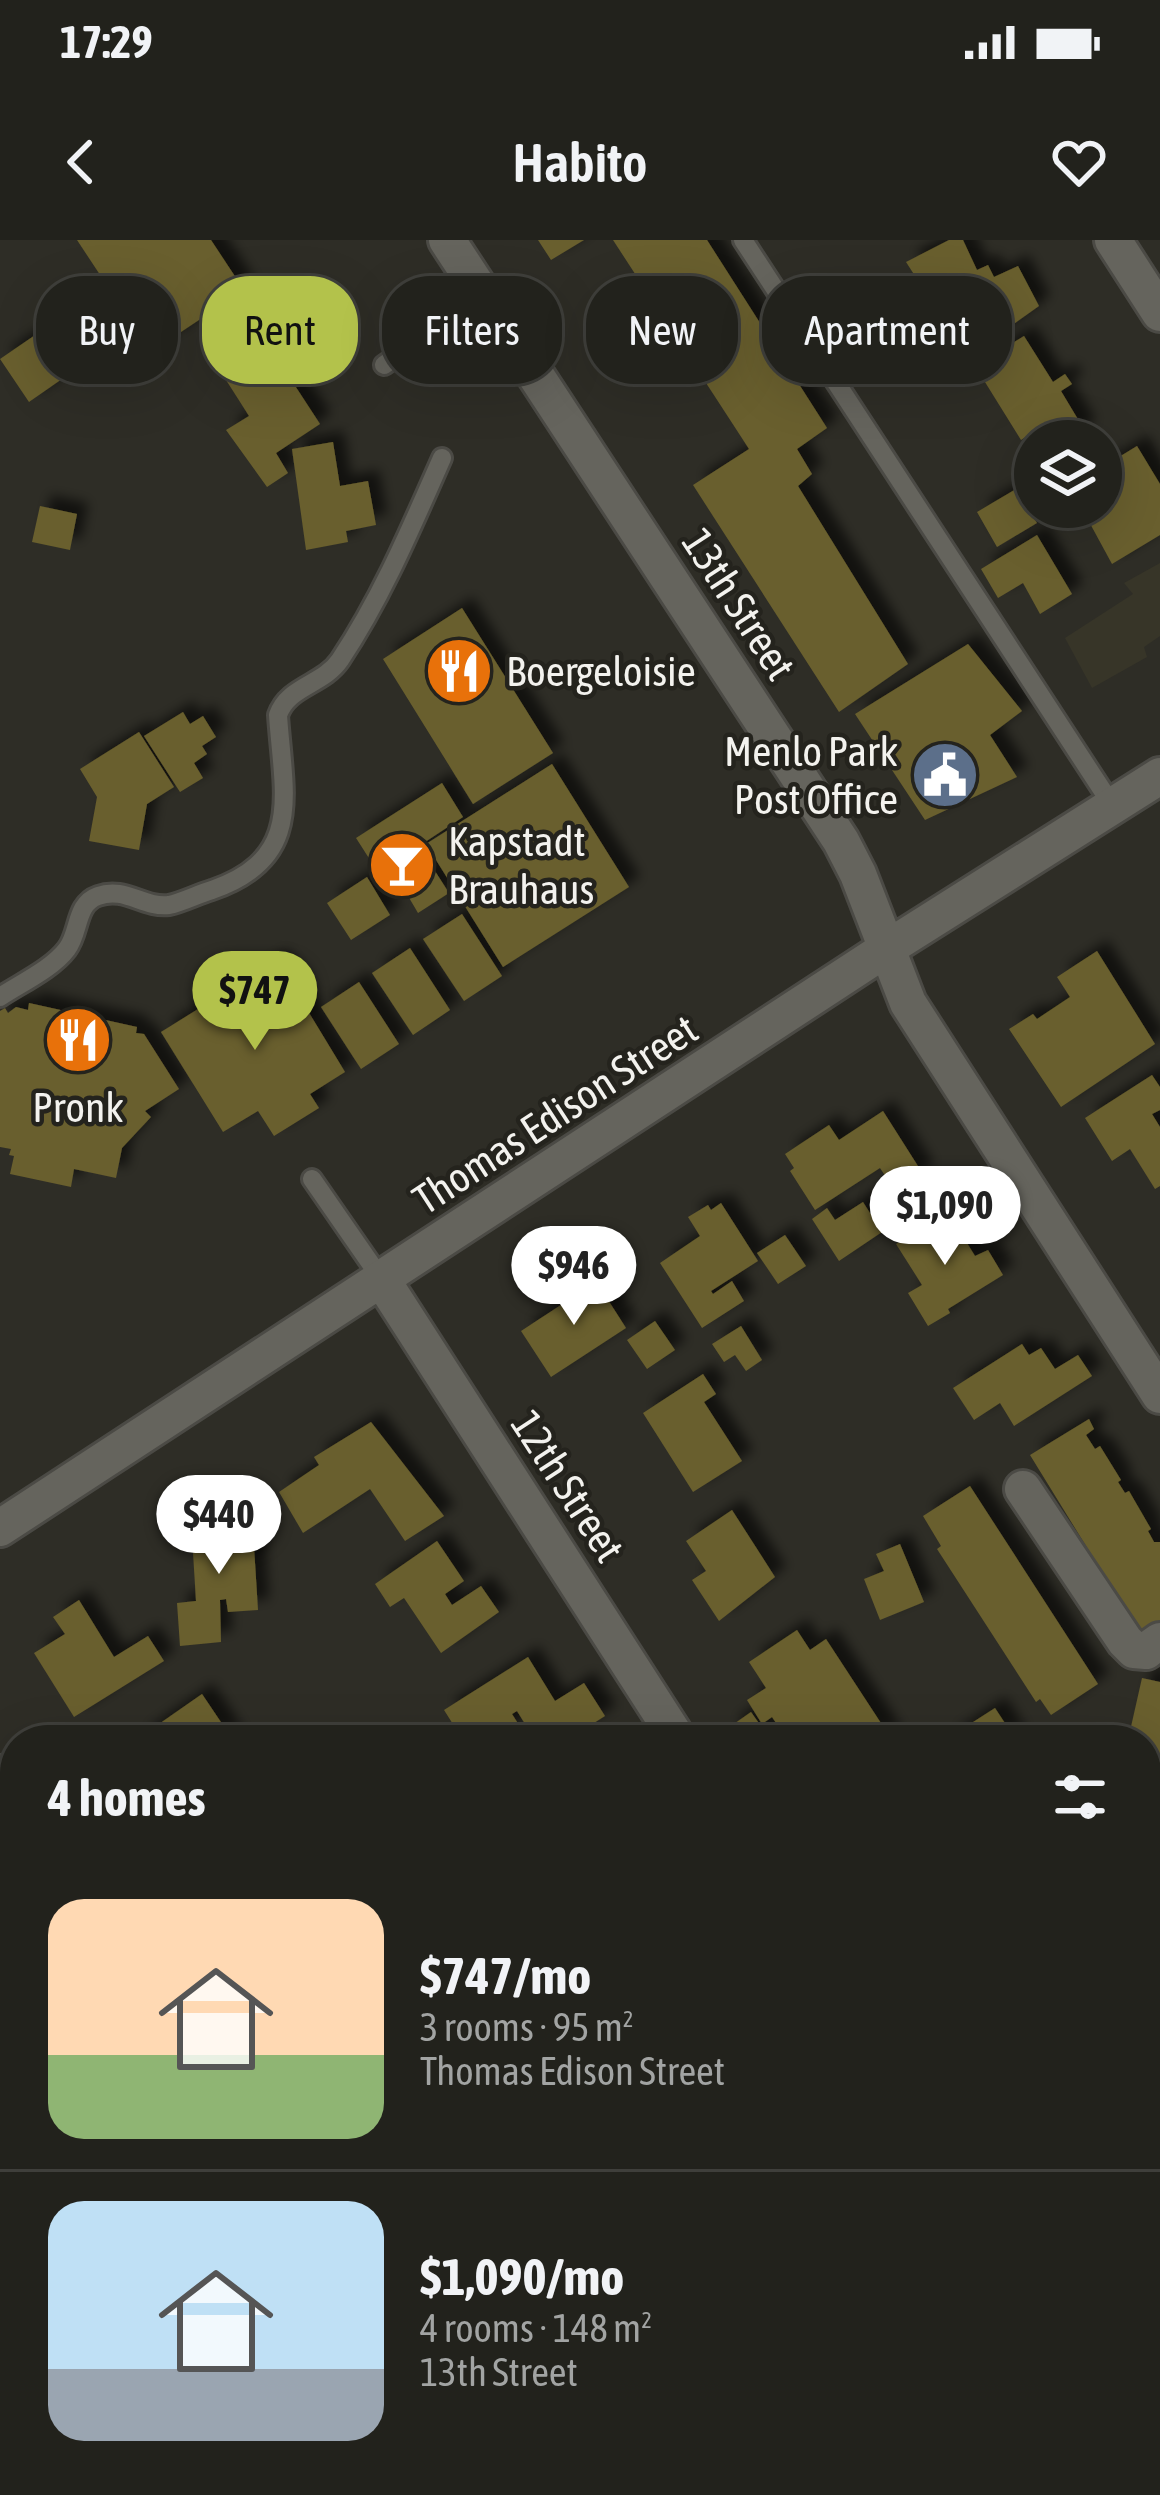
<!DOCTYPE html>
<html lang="en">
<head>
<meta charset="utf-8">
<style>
	body { margin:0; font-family:"Asap Condensed",sans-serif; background:#2a2a25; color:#f1f3f6; height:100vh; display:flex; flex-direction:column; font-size:45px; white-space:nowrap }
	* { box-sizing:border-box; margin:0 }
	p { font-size:39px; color:#a2a4a3 }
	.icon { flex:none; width:66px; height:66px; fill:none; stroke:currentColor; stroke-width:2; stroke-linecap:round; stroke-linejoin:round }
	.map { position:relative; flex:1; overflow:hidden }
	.side { position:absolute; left:0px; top:1485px; width:1161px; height:771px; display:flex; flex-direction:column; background:#22221c; border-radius:48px 48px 0 0; box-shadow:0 12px 48px #0002,0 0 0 3px #3f3f3b }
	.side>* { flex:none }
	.banner { position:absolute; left:36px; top:36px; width:1089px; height:108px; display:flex; gap:24px }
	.buttons { position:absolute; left:1014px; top:180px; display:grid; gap:24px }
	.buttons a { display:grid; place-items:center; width:108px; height:108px; border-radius:50%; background:#22221c; box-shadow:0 12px 48px #0002,0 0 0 3px #3f3f3b; font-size:60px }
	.price { position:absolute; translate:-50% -102px; padding:0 27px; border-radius:42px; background:#fff; color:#222; font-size:39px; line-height:78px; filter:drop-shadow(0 3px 6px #0008) }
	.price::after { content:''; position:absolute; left:50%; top:72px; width:36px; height:27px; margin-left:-18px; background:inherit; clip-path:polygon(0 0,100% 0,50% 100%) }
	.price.on { background:#b3c24b; color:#111 }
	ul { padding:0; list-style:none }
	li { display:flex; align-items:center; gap:36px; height:300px; padding:0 48px }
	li+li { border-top:3px solid #3f3f3b }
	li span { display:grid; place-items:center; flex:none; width:336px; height:240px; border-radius:36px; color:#555 }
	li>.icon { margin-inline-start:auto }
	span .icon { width:144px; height:144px; fill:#fffc; stroke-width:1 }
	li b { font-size:51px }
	h2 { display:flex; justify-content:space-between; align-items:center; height:144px; padding:0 48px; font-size:51px }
	.tag { padding:0 42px; border-radius:48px; background:#22221c; box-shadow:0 12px 48px #0002,0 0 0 3px #3f3f3b; font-size:42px; line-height:108px }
	.tag.on { background:#b3c24b; color:#111 }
	.status { display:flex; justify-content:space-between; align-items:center; height:84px; padding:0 60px; background:#22221c; direction:ltr }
	.status svg { height:33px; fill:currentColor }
	header { display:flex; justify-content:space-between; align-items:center; height:156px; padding:0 48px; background:#22221c; font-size:54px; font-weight:600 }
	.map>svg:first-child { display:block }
	.built { fill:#373528 }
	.building { fill:#695f2d; filter:url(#shadow) }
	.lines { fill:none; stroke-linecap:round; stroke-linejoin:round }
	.lane-casing { stroke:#4b4a45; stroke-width:24 }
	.street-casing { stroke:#4b4a45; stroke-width:42 }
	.lane { stroke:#65645d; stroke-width:18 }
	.street { stroke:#65645d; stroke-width:36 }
	.labels { text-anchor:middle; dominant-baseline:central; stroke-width:9; stroke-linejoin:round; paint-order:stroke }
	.street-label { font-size:42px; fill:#f3f2ee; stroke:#24231d }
	.poi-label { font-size:42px; fill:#f3f2ee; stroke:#24231d; text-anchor:start }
</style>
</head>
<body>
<div class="status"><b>17:29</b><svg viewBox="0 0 49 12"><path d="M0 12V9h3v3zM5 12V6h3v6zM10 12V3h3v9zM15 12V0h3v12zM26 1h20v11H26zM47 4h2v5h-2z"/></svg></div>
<header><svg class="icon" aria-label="back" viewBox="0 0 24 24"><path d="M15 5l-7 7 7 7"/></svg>Habito<svg class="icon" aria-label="heart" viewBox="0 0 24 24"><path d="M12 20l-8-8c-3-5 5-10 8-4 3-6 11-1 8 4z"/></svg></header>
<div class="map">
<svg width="1160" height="2255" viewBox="0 0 1160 2255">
	<defs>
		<filter id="shadow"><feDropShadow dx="11" dy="-11" stdDeviation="6" flood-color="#0009"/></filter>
	</defs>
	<rect width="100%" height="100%" fill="#2e2d26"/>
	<path class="built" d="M1160 323V396L1144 407 1147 417 1092 448 1065 398 1133 354 1124 343Z"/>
	<path class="building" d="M77 0H211L244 50 151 112Z
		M538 0H584L551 20Z
		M613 0H707L827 188 797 209 812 234 798 246 908 424 839 472 693 245 749 209Z
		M949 0H963L977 30 988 25 994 37 1018 26 1039 66 994 98 984 83 961 102 957 90 934 109 929 97 885 122 862 89 926 53 906 22Z
		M256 86 320 184 276 213 288 233 267 247 226 190 249 176 210 115Z
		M44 89 72 132 29 162 0 119Z
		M1024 96 1053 142 1065 134 1072 144 1061 151 1085 191 1068 201H1043L1036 190 1021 200 975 126Z
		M333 202 340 246 368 241 376 285 346 291 348 302 306 310 292 209Z
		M1137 206 1160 244V295L1112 324 1081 267H1101V228Z
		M1016 249 1037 283 997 307 977 272Z
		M40 266 77 274 70 310 32 302Z
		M1037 295 1072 354 1040 374 1023 343 998 358 981 329Z
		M462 368 553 513 473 564 383 419Z
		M968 404 1022 471 990 495 1017 537 925 580 855 474Z
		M183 472 190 484 203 476 216 497 202 506 207 514 194 523 203 538 180 552 144 496Z
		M139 492 174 547 147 564 139 610 89 601 97 557 80 529Z
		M552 524 629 647 503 727 426 604Z
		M442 543 463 577 419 606 449 653 418 673 401 644 390 651 356 598Z
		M367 637 390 675 351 700 327 663Z
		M462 674 502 736 464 761 423 699Z
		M410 708 450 770 413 795 372 733Z
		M1097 711 1155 804 1061 867 1009 789 1033 774 1037 779 1070 757 1057 737Z
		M277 720 345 832 310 854 319 868 274 896 258 871 223 892 161 792Z
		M359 742 399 804 361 829 321 767Z
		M29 763 137 787 136 793 144 794 179 849 145 871 151 877 122 908 116 938 74 929 71 947 10 934 14 916 9 915 11 909 0 907V771L5 768 8 773 16 767 28 770Z
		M1152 835 1160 847V870L1152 874 1160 887V946L1155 949 1130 909 1112 921 1085 878Z
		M883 871 923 934 896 952 880 928 815 970 790 931 794 928 785 914 829 885 839 900Z
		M863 962 882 992 839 1021 812 979 827 968 835 980Z
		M721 963 758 1021 711 1051 713 1054 732 1041 744 1061 702 1088 660 1023 700 996 688 977 708 965 711 970Z
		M948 972 975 1016 988 1010 1003 1035 948 1069 950 1073 928 1086 908 1053 922 1045 896 1004Z
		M785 995 806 1026 778 1044 757 1013Z
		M594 1038 626 1088 551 1137 521 1091 567 1061 564 1057Z
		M655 1081 675 1110 647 1129 627 1100Z
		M741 1086 762 1120 746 1131 735 1115 724 1122 712 1104Z
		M1022 1104 1029 1115 1041 1108 1055 1129 1078 1115 1092 1136 1014 1186 1000 1163 974 1180 953 1148Z
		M703 1134 716 1154 704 1162 742 1221 693 1252 643 1173Z
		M1089 1179 1094 1189 1086 1195 1095 1209 1100 1206 1121 1240 1118 1242 1125 1253 1129 1251 1151 1289 1148 1291 1154 1302H1160V1385L1142 1397 1030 1215Z
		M371 1182 444 1276 405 1301 370 1249 303 1293 279 1252 319 1225 314 1217Z
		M970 1246 1098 1444 1051 1475 1040 1459 1036 1462 937 1309 941 1306 923 1276Z
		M732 1270 775 1337 719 1381 692 1340 706 1331 686 1301Z
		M252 1275 258 1370 228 1372 226 1359 220 1360 221 1402 180 1406 177 1363 196 1361 191 1281Z
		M437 1301 464 1341 445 1354 452 1365 481 1346 499 1372 441 1413 404 1358 390 1367 375 1344Z
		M900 1304 924 1362 880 1380 864 1339 884 1331 876 1314Z
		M79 1360 114 1417 148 1396 164 1421 74 1477 34 1413 65 1394 53 1377Z
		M797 1390 810 1410 826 1399 892 1500H799L795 1494 787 1499 772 1477 762 1484 747 1460 766 1448 749 1422Z
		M528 1417 555 1461 584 1443 605 1476 567 1500H535L517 1471 512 1474 519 1485 501 1496 503 1500H463L444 1470Z
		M1142 1438 1160 1442V1641L1146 1637V1500H1128Z
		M202 1454 233 1500H136Z
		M995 1468 1016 1500H945Z
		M751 1472 763 1489 770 1484 780 1500H735L728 1488Z
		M0 1658 15 1680V1687L0 1697Z
		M15 1717V1857L0 1866V1727Z
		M1158 1827 1160 1829V1902L1146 1880V1835Z
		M1146 1896 1160 1918V1943L1146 1953Z
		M0 2129 13 2161 0 2166Z
		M258 2241H312L321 2255H250L262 2248Z
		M696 2241H768L778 2255H706Z
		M853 2241H941L918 2255H861Z
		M1029 2241H1100L1103 2246 1089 2255H1007Z"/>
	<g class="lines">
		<g class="lane-casing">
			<path id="lane" d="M743 0 1112 565
				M384 125 484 56
				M0 757C21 743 52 729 67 709 80 692 75 664 98 656 125 646 143 668 169 665 183 662 198 654 212 650 305 618 283 553 278 475 288 446 323 445 340 420 382 357 411 288 442 218
				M312 939 382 1040"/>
		</g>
		<g class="street-casing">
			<path id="street" d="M447 0 841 601 858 634 908 763 1160 1155
				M1113 0 1160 73
				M382 1040 678 1500
				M1023 1249 1125 1401 1134 1410 1146 1411 1160 1401
				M0 1288 886 709 1160 536
				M0 1534 15 1557
				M462 2241 471 2255
				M981 2255 1003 2241"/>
		</g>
		<use href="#lane" class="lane"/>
		<use href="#street" class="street"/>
	</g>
	<defs>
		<g id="restaurant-disc" transform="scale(3.45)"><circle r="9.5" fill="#e8710a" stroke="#24231d"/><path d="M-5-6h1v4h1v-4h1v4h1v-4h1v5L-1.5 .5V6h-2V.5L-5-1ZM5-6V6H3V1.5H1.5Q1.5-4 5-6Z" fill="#fff"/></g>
		<g id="civic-disc" transform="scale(3.45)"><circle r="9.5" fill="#5c6f8a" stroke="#24231d"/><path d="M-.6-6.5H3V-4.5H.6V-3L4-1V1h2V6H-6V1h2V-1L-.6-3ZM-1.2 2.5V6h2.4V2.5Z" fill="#fff"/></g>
		<g id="bar-disc" transform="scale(3.45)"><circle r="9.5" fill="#e8710a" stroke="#24231d"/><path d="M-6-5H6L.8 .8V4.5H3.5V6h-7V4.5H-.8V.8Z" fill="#fff"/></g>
	</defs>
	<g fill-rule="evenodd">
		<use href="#restaurant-disc" x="459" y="431"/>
		<use href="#civic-disc" x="945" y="535"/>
		<use href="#bar-disc" x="402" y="625"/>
		<use href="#restaurant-disc" x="78" y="800"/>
	</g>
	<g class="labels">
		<g class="street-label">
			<text transform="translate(739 364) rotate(57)">13th Street</text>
			<text transform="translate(555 874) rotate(-33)">Thomas Edison Street</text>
			<text transform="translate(568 1246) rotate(57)">12th Street</text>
		</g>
		<g class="poi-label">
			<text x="506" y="431">Boergeloisie</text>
			<text x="898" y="511" text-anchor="end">Menlo Park<tspan x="898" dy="48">Post Office</tspan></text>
			<text x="448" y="601">Kapstadt<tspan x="448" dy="48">Brauhaus</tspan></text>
			<text x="78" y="867" text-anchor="middle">Pronk</text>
		</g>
	</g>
</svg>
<div class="buttons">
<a><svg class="icon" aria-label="layers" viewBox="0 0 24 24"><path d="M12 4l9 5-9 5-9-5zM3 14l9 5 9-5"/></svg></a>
</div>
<b class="price on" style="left:255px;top:813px">$747</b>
<b class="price" style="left:945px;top:1028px">$1,090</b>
<b class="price" style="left:574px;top:1088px">$946</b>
<b class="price" style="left:219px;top:1337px">$440</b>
<div class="banner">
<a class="tag">Buy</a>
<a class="tag on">Rent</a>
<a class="tag">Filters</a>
<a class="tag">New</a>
<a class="tag">Apartment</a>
</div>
<section class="side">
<h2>4 homes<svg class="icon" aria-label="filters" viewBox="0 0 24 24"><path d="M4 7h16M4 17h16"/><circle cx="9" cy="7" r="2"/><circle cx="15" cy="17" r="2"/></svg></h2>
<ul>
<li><span style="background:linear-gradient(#ffd9b3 65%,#8fb573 0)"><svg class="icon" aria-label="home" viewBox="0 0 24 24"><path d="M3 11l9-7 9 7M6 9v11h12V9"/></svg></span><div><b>$747/mo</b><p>3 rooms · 95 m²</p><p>Thomas Edison Street</p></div></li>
<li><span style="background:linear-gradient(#bfe0f5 70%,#9aa5b1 0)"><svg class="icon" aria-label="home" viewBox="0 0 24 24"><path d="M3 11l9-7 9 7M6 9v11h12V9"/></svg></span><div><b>$1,090/mo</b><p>4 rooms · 148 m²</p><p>13th Street</p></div></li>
</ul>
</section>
</div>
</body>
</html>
